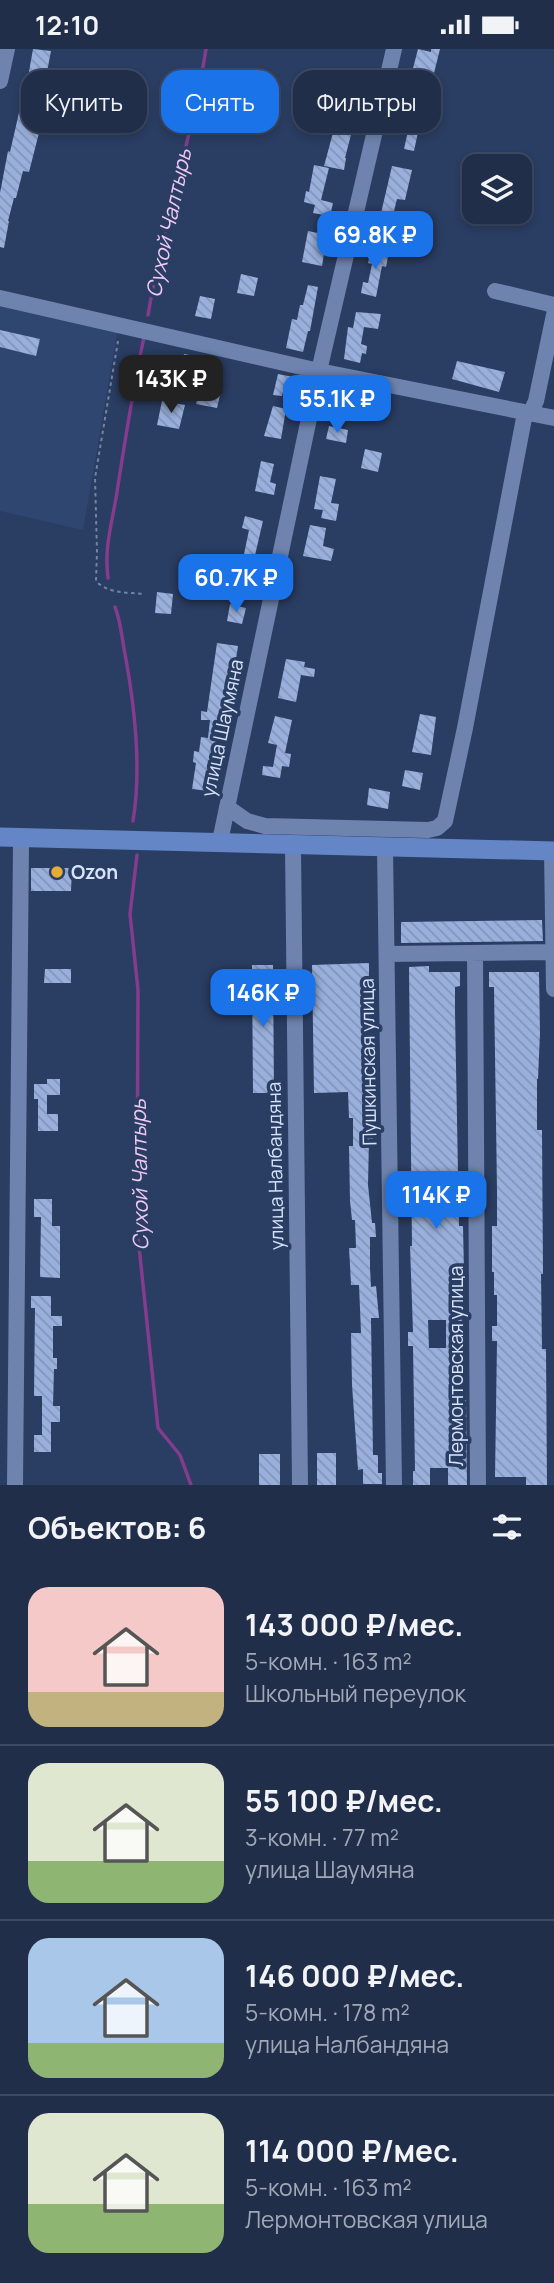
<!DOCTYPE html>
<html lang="ru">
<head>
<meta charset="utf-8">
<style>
	body { margin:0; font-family:Manrope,sans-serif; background:#283651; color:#f1f3f6; height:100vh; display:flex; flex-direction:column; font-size:26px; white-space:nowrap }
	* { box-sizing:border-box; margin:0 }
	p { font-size:23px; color:#a2a8b5 }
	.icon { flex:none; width:38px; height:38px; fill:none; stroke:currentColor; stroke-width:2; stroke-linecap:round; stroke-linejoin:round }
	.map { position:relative; height:1436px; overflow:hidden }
	.drawer { display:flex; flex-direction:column; background:#202e4a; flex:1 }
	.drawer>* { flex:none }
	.banner { position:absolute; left:21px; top:21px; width:513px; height:63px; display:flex; gap:14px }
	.fabs { position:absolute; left:462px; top:105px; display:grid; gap:14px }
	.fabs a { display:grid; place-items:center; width:70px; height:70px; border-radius:14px; background:#202e4a; box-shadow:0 4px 10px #0003,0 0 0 2px #3d4a62; font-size:35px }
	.price { position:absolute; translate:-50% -60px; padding:0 16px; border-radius:14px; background:#1a73e8; color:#fff; font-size:23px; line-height:46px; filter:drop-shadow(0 2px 4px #0008) }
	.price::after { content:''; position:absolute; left:50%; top:42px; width:21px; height:16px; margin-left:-10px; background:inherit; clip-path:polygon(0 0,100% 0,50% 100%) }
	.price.selected { background:#222; color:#fff }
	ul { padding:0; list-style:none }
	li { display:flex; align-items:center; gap:21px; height:175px; padding:0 28px }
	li+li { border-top:2px solid #3d4a62 }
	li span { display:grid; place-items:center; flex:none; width:196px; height:140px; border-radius:21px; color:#555 }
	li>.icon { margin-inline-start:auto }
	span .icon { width:84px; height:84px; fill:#fffc; stroke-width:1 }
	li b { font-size:30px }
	h2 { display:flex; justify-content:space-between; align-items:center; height:84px; padding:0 28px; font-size:30px }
	.pill { padding:0 24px; border-radius:21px; background:#202e4a; box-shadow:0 4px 10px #0003,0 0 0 2px #3d4a62; font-size:24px; line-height:63px }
	.pill.selected { background:#1a73e8; color:#fff }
	.status { display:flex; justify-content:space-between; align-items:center; height:49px; padding:0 35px; background:#202e4a; direction:ltr }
	.status svg { height:19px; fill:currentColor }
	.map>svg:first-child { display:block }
	.built { fill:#2f4671 }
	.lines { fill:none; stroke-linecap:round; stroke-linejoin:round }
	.stream { stroke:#843c8d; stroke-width:3.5 }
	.building { fill:url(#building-back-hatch); fill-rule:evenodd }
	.path { stroke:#7484a3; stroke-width:2; stroke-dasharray:3.5 3.5; stroke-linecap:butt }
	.minor { stroke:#6e84ae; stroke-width:16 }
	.major { stroke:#6486c7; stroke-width:19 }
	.poi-dot { fill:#e4ad35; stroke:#2a3d62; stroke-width:2.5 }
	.labels { text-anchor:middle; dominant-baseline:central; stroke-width:7; stroke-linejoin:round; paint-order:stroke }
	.street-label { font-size:19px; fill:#d7e3fb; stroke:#2a3d62 }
	.poi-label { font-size:19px; font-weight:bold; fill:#d7e3fb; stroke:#2a3d62; text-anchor:start }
	.water-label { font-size:21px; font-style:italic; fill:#f0caf5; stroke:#2a3d62 }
</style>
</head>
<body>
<div class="status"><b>12:10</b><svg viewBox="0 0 49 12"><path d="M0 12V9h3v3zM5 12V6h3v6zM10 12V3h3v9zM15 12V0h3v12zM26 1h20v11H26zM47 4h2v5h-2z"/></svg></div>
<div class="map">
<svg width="554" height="1436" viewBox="0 0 554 1436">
	<defs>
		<pattern id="building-back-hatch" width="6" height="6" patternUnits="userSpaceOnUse" patternTransform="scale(1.75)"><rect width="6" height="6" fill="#99b0dd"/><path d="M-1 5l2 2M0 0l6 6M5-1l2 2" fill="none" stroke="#8395b8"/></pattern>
	</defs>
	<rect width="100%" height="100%" fill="#2a3d62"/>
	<path class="built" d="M0 255 118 280 83 481 0 462Z"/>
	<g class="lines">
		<path class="stream" d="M148 266C163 176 192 90 206 0
			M108 529C104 497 112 475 117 443 125 391 133 340 144 288
			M115 558C121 573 122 590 125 605 135 659 142 718 133 772
			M137 806 130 865 138 941 137 1178 158 1379 180 1406 191 1436"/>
	</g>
	<path class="building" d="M33 0 51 2 46 28 52 29 49 40 27 34Z
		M418 0 431 3V0H440L432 32 411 27Z
		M348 25 365 28 358 54 343 50Z
		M419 49 428 51 424 70 421 69 414 102 404 100 408 82 398 80 406 53 418 56Z
		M21 55 36 59 33 74 41 76 29 123 23 122 16 149H14L8 172H9L4 199 0 198V144L8 102 10 103Z
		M321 67 354 74 345 109H346L344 121 324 117 334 80 319 76Z
		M314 116 329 119 321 151 333 154 330 167 313 164 315 156 304 153 306 142 309 143Z
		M392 117 412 121 405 151 397 150 392 170 397 171 394 181 378 177Z
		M308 182 327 186 322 217 302 213Z
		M371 199 389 203 386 218 382 217 376 248 361 244 363 233 368 234 372 215 368 214Z
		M241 225 258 229 254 247 237 244Z
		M308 236 318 238 310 282H308L303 303 286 299 292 270 297 271 300 256H303Z
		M200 247 215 250 211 270 195 267Z
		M356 263 381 265 378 280 364 278 361 295 367 297 366 305 362 304 360 314 344 310 348 278 353 279Z
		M0 281 40 290 36 307 0 298Z
		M184 305 201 308 197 325 180 321Z
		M457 312 505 323 499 343 452 330Z
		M278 325 298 329 296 341 284 339 282 347 273 346Z
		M203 338 221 342 217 359 196 355 199 344 201 345Z
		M162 352 185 356 179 380 157 376Z
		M273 357 286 360 281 390 264 387Z
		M329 377 348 381 346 394 326 390Z
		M365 400 382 404 378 423 361 419Z
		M261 412 274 415 270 433 276 435 274 446 255 442Z
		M320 427 336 430 331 454 339 455 336 472 321 469 323 461 314 460Z
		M245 467 263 472 249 532 233 529 237 509 243 510 249 481 242 479Z
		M310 476 326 479 323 497 334 500 331 512 303 507Z
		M157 543 173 545 171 565 155 564Z
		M230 555 246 559 242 575 227 572Z
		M217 594 238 597 236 610H234L227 636 222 681H219L209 742 192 740 196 714 193 713 194 702 199 703 201 688 208 689 210 671H201V662L207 663Z
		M286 610 305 613 304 618 315 620 314 628 301 626 296 653 278 649Z
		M420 665 436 668 431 706 412 703Z
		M275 667 292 671 285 704 291 705 289 718 282 717 280 729 262 726 263 717 273 718 277 696 268 694Z
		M405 721 423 724 420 741 402 737Z
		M369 739 390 743 388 760 367 756Z
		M31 819H72L71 842H31Z
		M542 871 543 892 401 894V873Z
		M369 914V929H366L369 1075H373V1090H369L368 1136 372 1174H375L376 1188H370V1219L371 1238 376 1237 379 1269H371L373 1406H378V1424H382V1435H363V1420L358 1421 352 1336 351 1284H361L359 1236H351L350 1216 349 1199H356L355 1171H352L350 1152 349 1097H353V1069H349L348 1043 314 1044 312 916Z
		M252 916H273L274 1044H253Z
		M429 917V923H460V937L455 938V963L459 1177H463L464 1223 461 1224 463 1345H466L467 1436H448V1419H430V1436H413V1422H415L413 1297H408V1283H413L410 1197H412L409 918ZM428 1271H446V1299H429Z
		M45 920H71V934H44Z
		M489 923H539L540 984 538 1030H537V1081H542L543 1225H541L542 1300H546L547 1436H526V1428H495L497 1292H492V1277H497V1246H494V1223H492V1177H497V1141L494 938H489Z
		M47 1030H60V1046H47V1065H58V1082H38V1050H34V1035H47Z
		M34 1150H52V1177H60V1229L40 1228 41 1168H34Z
		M31 1247H51V1267H62V1277H53V1309H57V1320H54L53 1357H60V1373H51V1403H34V1386H42V1347H34L35 1259H31Z
		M317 1404H336V1436H317Z
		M259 1405H280V1436H259Z"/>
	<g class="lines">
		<path class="path" d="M118 292 95 429 97 503 96 532C108 545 127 543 144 545"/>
		<path class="minor" d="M0 32 7 0
			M495 242 550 255 554 259
			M0 249 319 322 554 369
			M530 365 536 352 554 266
			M227 758 247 772 265 777 428 781 437 779 445 772 465 679 525 364
			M220 792 319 322 394 0
			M293 798 300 1436
			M385 799 394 1436
			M552 802 554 940
			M475 904 478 1436
			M387 905 554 903
			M15 1436 21 794"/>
		<path class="major" d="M0 788 554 802"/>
	</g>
	<circle class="poi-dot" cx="57" cy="823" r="7"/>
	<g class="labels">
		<g class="street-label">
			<text transform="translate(222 679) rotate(-78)">улица Шаумяна</text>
			<text transform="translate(368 1013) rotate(-91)">Пушкинская улица</text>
			<text transform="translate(275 1117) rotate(-91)">улица Налбандяна</text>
			<text transform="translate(456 1317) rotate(-90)">Лермонтовская улица</text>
		</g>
		<g class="poi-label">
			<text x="71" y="823">Ozon</text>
		</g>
		<g class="water-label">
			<text transform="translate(168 174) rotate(-78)">Сухой Чалтырь</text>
			<text transform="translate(139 1126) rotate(-91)">Сухой Чалтырь</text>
		</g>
	</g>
</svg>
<div class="fabs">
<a><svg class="icon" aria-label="layers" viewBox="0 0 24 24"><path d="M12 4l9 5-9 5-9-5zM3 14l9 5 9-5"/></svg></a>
</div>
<b class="price" style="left:375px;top:222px">69.8K ₽</b>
<b class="price selected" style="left:171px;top:366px">143K ₽</b>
<b class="price" style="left:337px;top:386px">55.1K ₽</b>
<b class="price" style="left:236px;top:565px">60.7K ₽</b>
<b class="price" style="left:263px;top:980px">146K ₽</b>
<b class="price" style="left:436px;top:1182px">114K ₽</b>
<div class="banner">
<a class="pill">Купить</a>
<a class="pill selected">Снять</a>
<a class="pill">Фильтры</a>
</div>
</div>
<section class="drawer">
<h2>Объектов: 6<svg class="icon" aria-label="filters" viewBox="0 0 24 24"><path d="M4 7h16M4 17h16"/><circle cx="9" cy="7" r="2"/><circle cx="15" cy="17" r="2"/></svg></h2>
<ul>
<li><span style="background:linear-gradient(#f6c9c9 75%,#c2b280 0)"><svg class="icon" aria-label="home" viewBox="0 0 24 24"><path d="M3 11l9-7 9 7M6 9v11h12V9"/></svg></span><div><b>143 000 ₽/мес.</b><p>5-комн. · 163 m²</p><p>Школьный переулок</p></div></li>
<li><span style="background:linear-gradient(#dfe7d0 70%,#8fb573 0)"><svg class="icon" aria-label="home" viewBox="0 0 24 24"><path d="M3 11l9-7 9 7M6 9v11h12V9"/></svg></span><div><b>55 100 ₽/мес.</b><p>3-комн. · 77 m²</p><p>улица Шаумяна</p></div></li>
<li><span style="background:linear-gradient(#a9c7e8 75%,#8fb573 0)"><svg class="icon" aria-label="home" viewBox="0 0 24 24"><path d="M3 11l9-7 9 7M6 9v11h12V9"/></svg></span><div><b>146 000 ₽/мес.</b><p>5-комн. · 178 m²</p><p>улица Налбандяна</p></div></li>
<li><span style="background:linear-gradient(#dfe7d0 65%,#8fb573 0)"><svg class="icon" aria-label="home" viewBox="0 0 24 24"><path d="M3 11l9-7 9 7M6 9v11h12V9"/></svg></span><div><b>114 000 ₽/мес.</b><p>5-комн. · 163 m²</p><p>Лермонтовская улица</p></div></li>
</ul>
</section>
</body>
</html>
